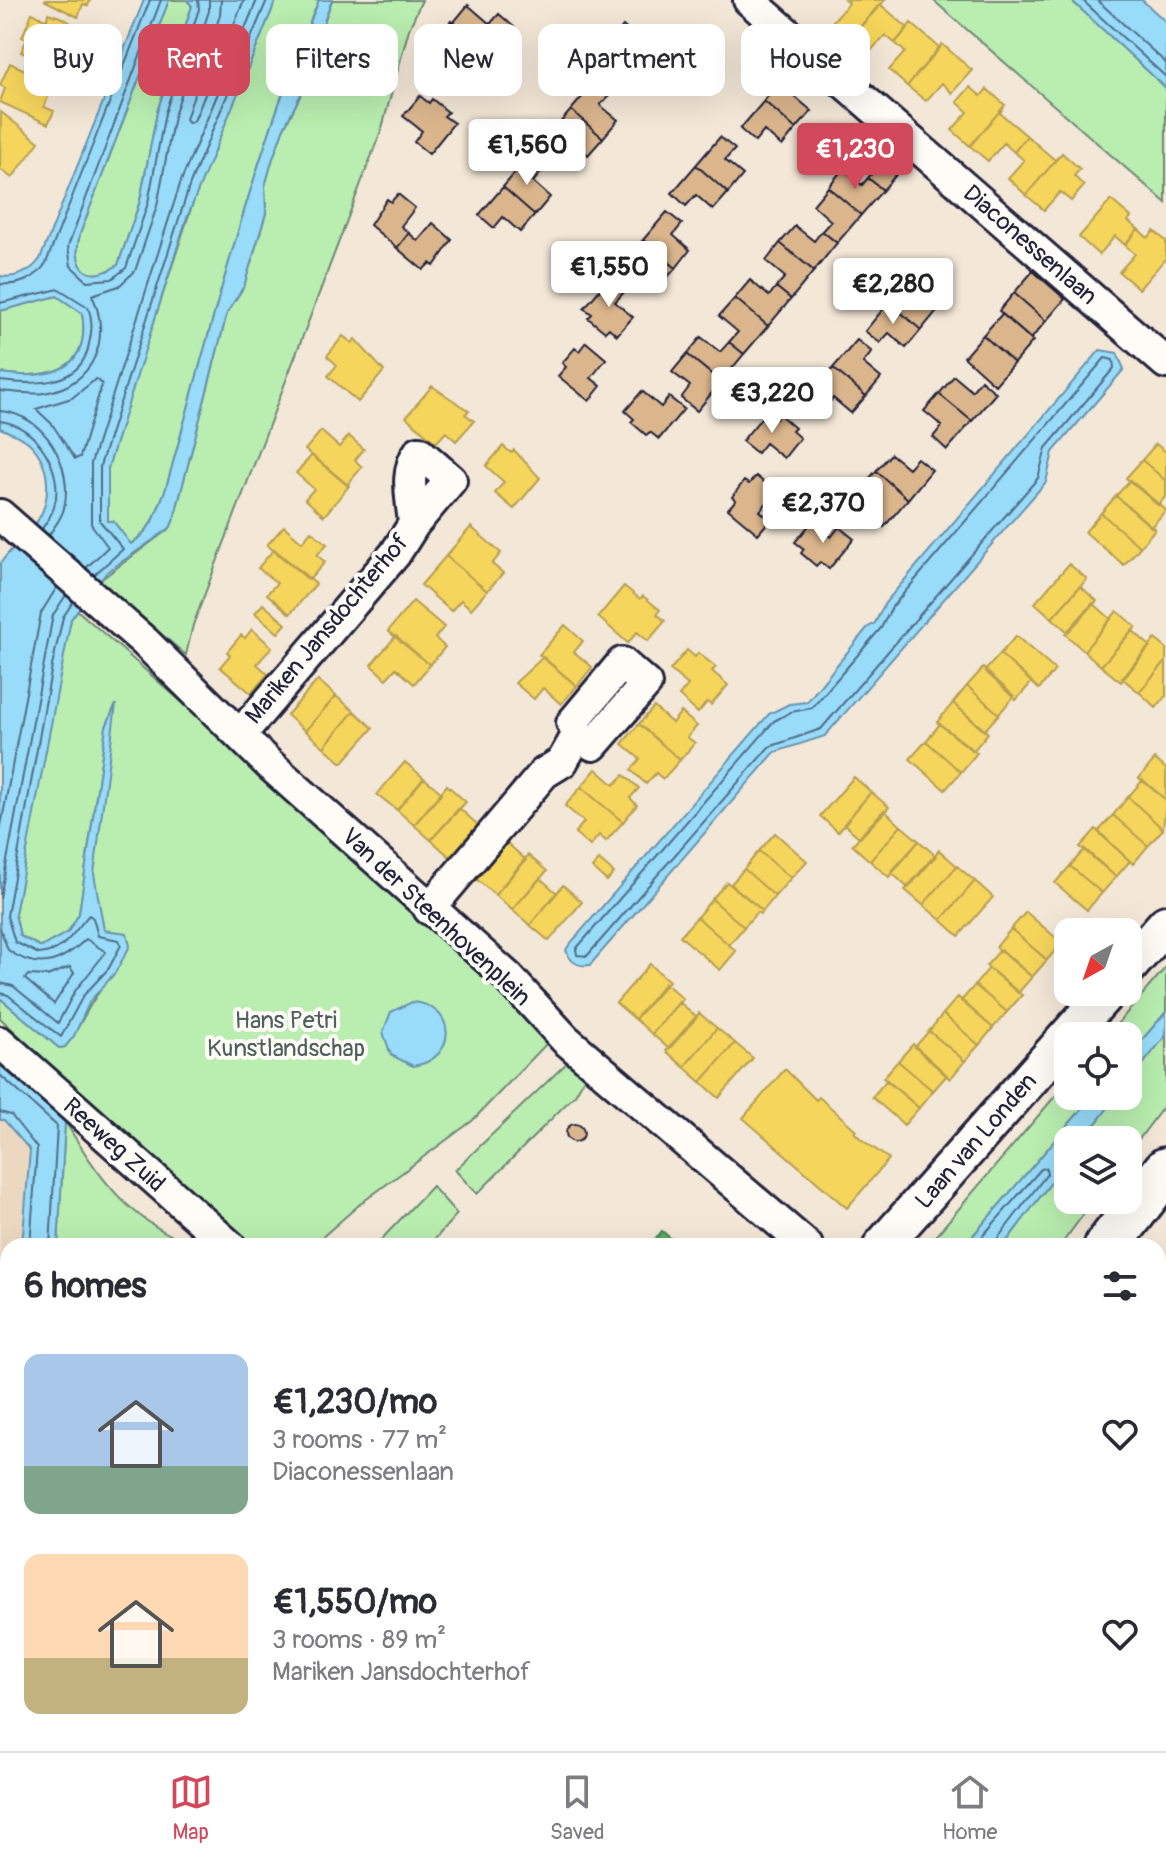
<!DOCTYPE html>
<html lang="en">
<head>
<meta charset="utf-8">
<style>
	body { margin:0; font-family:Pangolin,sans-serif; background:#f7f7f7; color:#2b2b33; height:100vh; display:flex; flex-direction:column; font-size:30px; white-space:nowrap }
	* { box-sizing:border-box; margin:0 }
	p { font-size:26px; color:#7c7c81 }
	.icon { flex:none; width:44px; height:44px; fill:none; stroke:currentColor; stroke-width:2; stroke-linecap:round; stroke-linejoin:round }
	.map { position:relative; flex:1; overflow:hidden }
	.details { position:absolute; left:0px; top:1238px; width:1166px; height:514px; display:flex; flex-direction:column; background:#fff; border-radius:24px 24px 0 0; box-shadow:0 8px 32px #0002 }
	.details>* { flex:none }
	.top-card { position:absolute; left:24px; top:24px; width:1118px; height:72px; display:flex; gap:16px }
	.needle { width:52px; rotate:220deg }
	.tools { position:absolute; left:1054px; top:918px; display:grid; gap:16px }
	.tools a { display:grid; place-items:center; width:88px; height:88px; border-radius:16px; background:#fff; box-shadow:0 8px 32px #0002; font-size:40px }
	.price { position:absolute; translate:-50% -68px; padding:0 18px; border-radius:8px; background:#fff; color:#222; font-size:26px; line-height:52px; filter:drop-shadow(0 2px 4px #0008) }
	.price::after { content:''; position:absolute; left:50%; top:48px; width:24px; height:18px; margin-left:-12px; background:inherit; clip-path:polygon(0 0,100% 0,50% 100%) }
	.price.current { background:#d1495b; color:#fff }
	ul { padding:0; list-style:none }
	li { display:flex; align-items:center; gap:24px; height:200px; padding:0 24px }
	li span { display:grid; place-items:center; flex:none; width:224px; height:160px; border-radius:16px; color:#555 }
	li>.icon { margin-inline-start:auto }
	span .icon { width:96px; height:96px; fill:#fffc; stroke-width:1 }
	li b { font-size:34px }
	h2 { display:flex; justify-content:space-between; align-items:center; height:96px; padding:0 24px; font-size:34px }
	.chip { padding:0 28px; border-radius:16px; background:#fff; box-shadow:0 8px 32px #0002; font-size:28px; line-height:72px }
	.chip.current { background:#d1495b; color:#fff }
	.tabs { display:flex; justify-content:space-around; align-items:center; height:112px; border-top:2px solid #e1e1e2; background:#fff; font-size:22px; color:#7c7c81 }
	.tabs a { display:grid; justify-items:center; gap:4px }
	.tabs .current { color:#d1495b }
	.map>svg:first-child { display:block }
	.built { fill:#ecd8c1 }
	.green { fill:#b9eeb0; stroke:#6e8876; stroke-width:2 }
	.water { fill:#98dcfa; stroke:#6992ae; stroke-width:2 }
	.homes { fill:#f6d55c; stroke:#b69f52; stroke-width:2 }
	.public { fill:#5aae61; stroke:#498456; stroke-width:2 }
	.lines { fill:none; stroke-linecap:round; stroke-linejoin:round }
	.shore { stroke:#516c87; stroke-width:2 }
	.building { fill:#dbb68d; stroke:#22223b; stroke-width:2 }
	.minor-casing { stroke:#22223b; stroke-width:36 }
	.tertiary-casing { stroke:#22223b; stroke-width:42 }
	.motorway-casing { stroke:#22223b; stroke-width:50 }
	.minor { stroke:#fdfcf7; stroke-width:30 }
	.tertiary { stroke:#fdfcf7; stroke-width:36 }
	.motorway { stroke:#fdfcf7; stroke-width:44 }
	.labels { text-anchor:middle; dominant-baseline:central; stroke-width:8; stroke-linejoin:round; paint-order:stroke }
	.street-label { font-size:24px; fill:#22223b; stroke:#fdfcf7 }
	.park-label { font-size:24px; fill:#4f5f5e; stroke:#fdfcf7 }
</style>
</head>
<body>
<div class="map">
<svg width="1166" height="1751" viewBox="0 0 1166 1751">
	<rect width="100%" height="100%" fill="#f3e7d7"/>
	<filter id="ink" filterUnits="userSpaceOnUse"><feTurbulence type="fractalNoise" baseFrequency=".0125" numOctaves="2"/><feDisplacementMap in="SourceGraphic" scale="16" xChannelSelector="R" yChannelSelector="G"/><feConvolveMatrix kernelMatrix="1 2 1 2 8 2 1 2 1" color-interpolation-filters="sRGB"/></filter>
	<g filter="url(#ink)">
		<path class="built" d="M0 1120H4L30 1150 22 1246H8V1380L0 1378Z"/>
		<path class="green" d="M169 0H187L192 6 157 112 140 201 118 265C86 286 71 266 80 234Z
			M276 0H319C253 157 212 324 166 488 157 511 152 531 130 544L113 521H108V468L122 419 198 187Z
			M332 0H422L409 29 382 128 193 625 186 655 99 581 170 528 174 519 227 313 244 286 266 213 265 186 272 161 283 130 309 78 308 65Z
			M933 0H1071L1166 88V203Z
			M57 296 82 313C92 372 47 380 0 373V311Z
			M77 610 506 987 552 1038 472 1121 360 1204 312 1246H243L0 1018V998L59 1048 65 1047C81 1027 88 1003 106 983L90 869 114 708 106 727 79 914 68 932 41 947 20 936 15 914 60 668 71 619Z
			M1166 967V1012L1128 1056V1036H1107Z
			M1166 1035V1103L1128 1154V1140H1083L1117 1096H1128V1083Z
			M573 1057 589 1070 575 1095 477 1194 455 1170Z
			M1068 1081V1096H1093L964 1246H927Z
			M65 1121C99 1179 131 1223 196 1246H58Z
			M1068 1160V1200H1094L1060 1246H1003Z
			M432 1186 457 1214 429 1246H375Z
			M1158 1412 1166 1418V1751H878L883 1744H1158Z
			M0 1436 8 1446V1531L0 1540Z
			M8 1624V1744H35L29 1751H0V1633Z
			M91 1744H302L309 1751H99Z
			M334 1744H696L691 1751H342Z"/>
		<path class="water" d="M144 0H169L80 234C71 266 87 286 118 265L140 201 157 112 192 6 187 0H276L186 220 108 468V521H113L131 544C152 531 157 511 166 488 212 324 253 157 319 0H332L308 65 309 78 283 130 272 161 265 186 266 213 244 286 227 313 174 519 170 528 107 572 71 619 15 914 20 936 41 947 68 932 79 914 106 727 116 704 94 874 104 930 127 933 130 946 115 973 90 1001 74 1036 65 1047 59 1048 0 998V564C10 549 22 540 33 527 53 503 52 463 28 442 21 436 8 432 0 428V373C47 380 92 372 82 313L57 296 0 311V276C15 279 31 272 40 259Z
			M1071 0H1142L1166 22V88Z
			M1100 350 1117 353 1124 369 1053 452 1046 482 825 736 775 752 590 965C577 967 570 962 566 950L569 945 769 714 789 704 807 702 867 628 875 623 885 603Z
			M412 1002C457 1005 459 1059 413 1066L391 1055 383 1032 391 1012Z
			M1166 1012V1035L1128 1083V1056Z
			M0 1065 65 1121 58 1246H22L30 1150 4 1120H0Z
			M1093 1096H1117L1083 1140H1068V1160L1003 1246H964Z"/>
		<path class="homes" d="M44 0H90L88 6 83 4 78 17Z
			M845 0H885L851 37 833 21 849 3Z
			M880 4 908 28 895 43 885 35 869 53 851 37Z
			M32 13 47 20 48 13 63 18 71 23 67 29 76 33 66 57 62 55 56 67 21 52 27 39 22 37Z
			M911 23 940 48 907 86 889 70 905 52 895 43Z
			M942 44 972 70 952 93 942 83 926 101 907 86Z
			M26 62 47 71 49 73 45 79 54 83 44 107 54 111 48 124 0 102 5 88 0 85 10 63 25 70Z
			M970 87 981 96 987 89 1005 105 970 146 952 130 968 112 957 102Z
			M1005 105 1000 113 1027 136 1014 152 1004 143 988 161 970 146Z
			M1 112 39 142 12 178 0 169Z
			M1027 136 1055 160 1062 153 1026 195 1008 178 1024 160 1014 152Z
			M1062 153 1080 169 1074 176 1084 186 1071 201 1060 192 1044 210 1026 195Z
			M1111 200 1131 217 1128 221 1138 229 1125 245 1115 236 1099 255 1079 237Z
			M1138 229 1148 238 1154 231 1166 241V258L1139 289 1119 272 1135 254 1125 245Z
			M343 336 352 343 355 339 384 371 358 402 328 376 337 365 327 356Z
			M432 386 469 411 465 414 474 421 456 441 446 432 436 443 406 417Z
			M321 431 339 447 349 436 364 449 355 460 362 467 347 485 305 450Z
			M1156 444 1166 452V481L1142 460Z
			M503 446 511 453 514 450 540 478 514 509 495 493 504 482 486 466Z
			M312 455 349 486 324 516 305 499 314 489 296 473Z
			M1142 460 1166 481V496L1158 505 1126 478Z
			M1130 480 1166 510 1151 527 1116 496Z
			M1116 496 1155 529 1140 547 1101 513Z
			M1101 513 1140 547 1124 565 1085 532Z
			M284 526 302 542 311 531 327 544 317 555 325 562 309 580 267 545Z
			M471 527 501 553 492 564 503 573 487 591 446 556Z
			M274 549 316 584 290 614 267 594 277 583 258 568Z
			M446 556 487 591 471 609 461 600 451 611 421 585Z
			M1069 564 1087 579 1052 618 1035 603Z
			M624 586 640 599 643 596 660 610 657 614 665 621 648 641 637 632 628 643 598 617Z
			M1080 586 1097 601 1068 632 1052 618Z
			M413 601 444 627 435 638 445 647 430 665 388 631Z
			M1093 603 1111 619 1084 651 1065 634Z
			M263 604 286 624 278 633 255 613Z
			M1117 611 1136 627 1101 666 1084 651Z
			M565 625 583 641 574 652 592 667 577 686 539 655Z
			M252 629 272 647 257 664 268 674 251 693 220 667 230 655 227 652 241 635 245 638Z
			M1132 630 1150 646 1121 682 1101 666Z
			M396 636 430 665 414 684 396 668 386 679 371 665Z
			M1016 636 1055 670 1039 689 1000 654Z
			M1155 639 1166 648V661L1139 692 1122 678Z
			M687 650 695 657 698 653 716 667 712 671 728 685 711 705 707 702 698 713 679 696 688 685 670 670Z
			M1000 654 1032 682 1016 700 985 671Z
			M543 657 577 686 561 704 543 688 534 699 515 683Z
			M1166 661V696L1156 708 1139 692Z
			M983 668 1014 696 999 714 967 686Z
			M318 680 336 696 305 731 287 715Z
			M967 686 999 714 984 731 953 703Z
			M336 696 354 711 324 747 305 731Z
			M953 703 988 733 973 751 937 722Z
			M654 707 672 723 681 712 697 726 687 737 695 743 680 760 639 724Z
			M354 711 373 728 342 763 324 747Z
			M639 724 680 760 663 779 656 773 646 784 631 770 640 759 622 744Z
			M940 724 977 753 961 772 926 741Z
			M926 741 961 772 945 790 910 759Z
			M1155 759 1166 769V800L1139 778Z
			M405 762 424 778 397 810 377 794Z
			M596 769 614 785 624 775 639 788 630 798 637 805 623 822 581 787Z
			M854 777 871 792 838 832 820 816Z
			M424 778 442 793 414 825 397 810Z
			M1143 780 1166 800 1163 829 1128 797Z
			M447 785 466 802 431 840 414 825Z
			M581 787 623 822 606 841 599 835 590 846 575 833 584 822 565 806Z
			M871 792 889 807 860 838 844 824Z
			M1128 797 1163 829 1148 846 1113 815Z
			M459 808 478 825 450 857 431 840Z
			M884 810 901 826 870 861 852 845Z
			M1113 815 1148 846 1133 864 1098 832Z
			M901 826 919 841 889 877 870 861Z
			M1096 829 1130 861 1116 877 1080 847Z
			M775 833 807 861 791 878 759 851Z
			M919 841 936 856 908 888 891 872Z
			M507 843 526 860 495 895 476 879Z
			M1085 849 1116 877 1102 893 1070 866Z
			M939 850 957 866 923 905 905 890Z
			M759 851 791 878 775 896 744 869Z
			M528 855 547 871 512 910 495 895Z
			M599 860 614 873 607 881 592 868Z
			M957 866 975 881 941 920 923 905Z
			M1070 866 1102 893 1087 910 1055 883Z
			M744 869 775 896 763 911 731 884Z
			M540 878 557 893 530 925 512 910Z
			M975 881 993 897 959 936 941 920Z
			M727 882 763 911 760 914 757 912 744 927 712 899Z
			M563 885 582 902 549 941 530 925Z
			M712 899 744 927 729 945 736 951 697 917Z
			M1026 912 1062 943 1047 960 1011 929Z
			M697 917 736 951 720 970 680 936Z
			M1011 929 1047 960 1032 977 996 947Z
			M1001 949 1032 977 1018 993 986 966Z
			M650 964 669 981 635 1019 616 1003Z
			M989 968 1022 995 1007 1012 975 985Z
			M665 983 683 999 652 1034 635 1019Z
			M975 985 1007 1012 993 1028 961 1001Z
			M958 997 993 1028 979 1045 943 1014Z
			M679 1002 697 1017 669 1049 652 1034Z
			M699 1013 717 1028 684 1067 666 1051Z
			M943 1014 979 1045 965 1061 929 1031Z
			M717 1028 735 1043 701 1082 684 1067Z
			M929 1031 965 1061 950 1079 915 1047Z
			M735 1043 753 1058 719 1098 701 1082Z
			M913 1044 947 1075 933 1091 898 1061Z
			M898 1061 933 1091 919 1108 883 1078Z
			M785 1069 816 1100 819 1097 856 1130 854 1132 861 1139 889 1159 847 1208 743 1118Z
			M887 1080 919 1108 904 1125 872 1097Z
			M35 1744H91L99 1751H29Z
			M361 1744H389L397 1751H355Z"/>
		<path class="public" d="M662 1231 680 1246H650Z"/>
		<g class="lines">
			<path class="shore" d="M161 0 68 246 71 266 87 281 112 279 126 268 148 203 165 113 199 9 198 0
				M221 0 220 15 186 119 189 123 194 121 244 0
				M1082 0 1166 77
				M1097 0 1166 63
				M0 284C19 286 36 279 46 263L150 0
				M0 303 59 289 88 307C93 320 92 331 89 344 82 387 33 385 0 381
				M1105 358 1113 360 1114 368 1046 448 1038 478 821 729 769 747 587 956 577 955 576 949 774 721 791 712 812 708 881 628 892 607Z
				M96 379 102 384 80 457 75 459 52 424 36 409 72 398Z
				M0 391C14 392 30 395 44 393 95 385 112 338 92 295L119 286 135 271 157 206 174 116 209 11V0
				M0 411C45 414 74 467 64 508 62 518 54 527 49 535
				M0 421C37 425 65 471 54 507 52 515 46 522 42 529
				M86 568 108 547 91 524V463L181 181 257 0
				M94 575 123 549 100 521V466L190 184 267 0
				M0 831 41 613 57 587
				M0 898 53 615 66 595
				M0 928 8 950C38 972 61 963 86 939L106 952 75 991 58 1023 13 986 0 983
				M70 967 74 973 54 1004 25 979 28 975 47 976Z
				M0 993 8 995 61 1037 83 996 109 968 121 945 119 940 98 936 93 918 89 915C73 932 65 952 39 954L15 942 7 916 52 666 63 617 73 602
				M0 1075 57 1126 50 1246
				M0 1112 11 1115 37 1148 30 1246
				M974 1246 1041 1169 1046 1168 1047 1174 998 1238 997 1246"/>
		</g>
		<path class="building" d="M468 5 490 24 499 14 514 27 490 54 453 23Z
			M451 21 484 49 459 78 444 66 453 56 434 40Z
			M623 26 631 33 634 29 650 42 647 47 657 54 631 84 617 72 625 62 606 47Z
			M788 72 803 85 794 96 812 111 796 129 764 101Z
			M595 82 610 95 600 105 618 120 603 138 571 110Z
			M420 96 429 103 432 99 448 112 444 116 454 123 429 154 414 142 422 131 403 116Z
			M764 101 796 129 782 146 764 131 755 142 740 129Z
			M571 110 603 138 588 155 571 140 561 151 547 138Z
			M875 136 906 163 883 190 868 178 877 168 860 153Z
			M720 137 735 149 725 160 743 175 728 193 696 165Z
			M527 159 542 171 533 182 550 197 535 215 503 187Z
			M696 165 728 193 713 210 696 195 686 206 672 193Z
			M843 169 862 185 868 178 883 190 861 215 828 187Z
			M503 187 535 215 520 232 503 217 494 228 479 215Z
			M828 187 861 215 837 243 822 231 831 221 813 205Z
			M398 194 415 208 401 226 409 233 397 248 370 225 387 199 391 202Z
			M667 212 682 224 673 235 690 250 676 268 643 240Z
			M433 223 452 240 434 266 430 263 423 270 397 248 409 233 418 241Z
			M795 226 814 241 822 231 837 243 814 271 780 243Z
			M643 240 676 268 660 285 643 270 634 281 619 268Z
			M780 243 814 271 791 299 776 287 785 277 766 261Z
			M1033 271 1065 299 1046 321 1014 293Z
			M913 274 928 287 919 298 936 312 921 330 889 302Z
			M610 278 625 291 615 302 633 317 617 335 609 328 605 332 588 318 592 314 584 308Z
			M750 280 769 296 776 287 791 299 768 326 735 298Z
			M1014 293 1046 321 1031 339 999 311Z
			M735 298 768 326 744 354 729 342 738 332 719 316Z
			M889 302 921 330 906 348 889 333 880 343 865 331Z
			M1002 314 1033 341 1014 363 983 335Z
			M983 335 1014 363 995 385 964 357Z
			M701 337 720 352 729 342 744 354 721 382 687 354Z
			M857 340 872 352 863 363 881 378 866 396 833 368Z
			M586 342 606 359 591 378 601 386 589 401 558 376 566 367 562 363 575 348 579 351Z
			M687 354 721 382 697 411 681 398 690 386 672 372Z
			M833 368 866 396 851 413 833 398 824 409 809 396Z
			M954 376 972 391 981 380 996 393 972 421 939 394Z
			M642 391 661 407 669 397 684 409 659 439 650 432 646 435 631 422 634 419 625 411Z
			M939 394 972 421 947 450 933 437 942 426 924 411Z
			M767 411 776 419 779 414 795 428 792 431 800 438 784 458 765 443 757 453 742 441Z
			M891 454 908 468 917 458 932 470 908 499 876 471Z
			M876 471 908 499 884 527 869 514 878 503 861 488Z
			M756 476 776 492 760 511 770 520 758 534 728 509 736 500 732 497 744 481 749 484Z
			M812 522 831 537 839 527 854 539 829 569 820 562 816 566 801 553 804 549 795 542Z
			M566 1133a9 9 0 1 1 18 0a9 9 0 1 1-18 0Z"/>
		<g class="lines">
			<g class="minor-casing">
				<path id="minor" d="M749 0 1166 363
					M0 515 145 642 269 764 508 977 565 1039 807 1246
					M622 663 646 684 593 745 578 734 572 723Z
					M240 735 395 554 414 524 451 480 419 452C404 472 412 500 414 524
					M429 909 544 773 562 762 578 734
					M0 1042 230 1246"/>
			</g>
			<g class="tertiary-casing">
				<path id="tertiary" d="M1128 967 1166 924
					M1068 1036 1107 992
					M882 1246 1068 1036
					M0 1581 8 1574"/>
			</g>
			<g class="motorway-casing">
				<path id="motorway" d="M1107 1246 1166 1170
					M1158 1301 1166 1291
					M741 1751 746 1744
					M840 1751 844 1744"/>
			</g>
			<use href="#minor" class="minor"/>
			<use href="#tertiary" class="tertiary"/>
			<use href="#motorway" class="motorway"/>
		</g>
	</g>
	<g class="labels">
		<g class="street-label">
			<text transform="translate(1030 245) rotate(41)">Diaconessenlaan</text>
			<text transform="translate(327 629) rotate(-50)">Mariken Jansdochterhof</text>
			<text transform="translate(436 917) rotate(43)">Van der Steenhovenplein</text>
			<text transform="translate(976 1141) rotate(-49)">Laan van Londen</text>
			<text transform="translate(114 1145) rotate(42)">Reeweg Zuid</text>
		</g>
		<g class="park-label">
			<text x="286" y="1020">Hans Petri<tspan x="286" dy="28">Kunstlandschap</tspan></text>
		</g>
	</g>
</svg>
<div class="tools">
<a><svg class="needle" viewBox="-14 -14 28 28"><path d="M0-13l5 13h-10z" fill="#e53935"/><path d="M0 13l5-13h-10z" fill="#7c7c81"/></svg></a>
<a><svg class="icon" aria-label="locate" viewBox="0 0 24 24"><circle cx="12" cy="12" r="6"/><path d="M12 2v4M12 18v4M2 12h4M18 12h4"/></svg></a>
<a><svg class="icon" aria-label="layers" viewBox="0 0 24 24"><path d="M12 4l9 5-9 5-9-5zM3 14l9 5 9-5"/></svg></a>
</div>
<b class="price" style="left:527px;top:187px">€1,560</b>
<b class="price current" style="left:855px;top:191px">€1,230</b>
<b class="price" style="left:609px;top:309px">€1,550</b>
<b class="price" style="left:893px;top:326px">€2,280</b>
<b class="price" style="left:772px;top:435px">€3,220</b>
<b class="price" style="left:823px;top:545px">€2,370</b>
<div class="top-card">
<a class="chip">Buy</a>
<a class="chip current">Rent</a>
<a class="chip">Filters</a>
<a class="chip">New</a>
<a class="chip">Apartment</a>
<a class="chip">House</a>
</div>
<section class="details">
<h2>6 homes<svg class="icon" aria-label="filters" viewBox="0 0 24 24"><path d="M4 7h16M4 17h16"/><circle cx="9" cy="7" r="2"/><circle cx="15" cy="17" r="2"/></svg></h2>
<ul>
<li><span style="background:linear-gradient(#a9c7e8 70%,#7fa58c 0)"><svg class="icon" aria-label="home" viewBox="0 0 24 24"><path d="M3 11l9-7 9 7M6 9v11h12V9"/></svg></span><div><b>€1,230/mo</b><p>3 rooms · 77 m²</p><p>Diaconessenlaan</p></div><svg class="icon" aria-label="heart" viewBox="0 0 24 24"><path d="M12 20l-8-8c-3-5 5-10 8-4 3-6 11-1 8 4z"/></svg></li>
<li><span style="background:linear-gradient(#ffd9b3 65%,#c2b280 0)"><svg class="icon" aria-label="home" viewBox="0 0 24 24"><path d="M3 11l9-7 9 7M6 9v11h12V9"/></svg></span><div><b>€1,550/mo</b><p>3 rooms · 89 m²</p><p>Mariken Jansdochterhof</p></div><svg class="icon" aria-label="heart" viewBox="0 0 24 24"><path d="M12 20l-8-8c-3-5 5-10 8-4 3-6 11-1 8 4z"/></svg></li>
</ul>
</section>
</div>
<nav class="tabs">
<a class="current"><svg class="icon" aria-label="map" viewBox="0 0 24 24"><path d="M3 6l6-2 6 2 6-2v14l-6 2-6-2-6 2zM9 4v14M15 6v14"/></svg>Map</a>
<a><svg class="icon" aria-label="saved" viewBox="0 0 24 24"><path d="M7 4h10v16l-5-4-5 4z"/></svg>Saved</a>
<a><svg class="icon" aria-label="home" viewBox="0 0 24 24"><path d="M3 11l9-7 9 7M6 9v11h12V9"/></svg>Home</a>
</nav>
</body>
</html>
